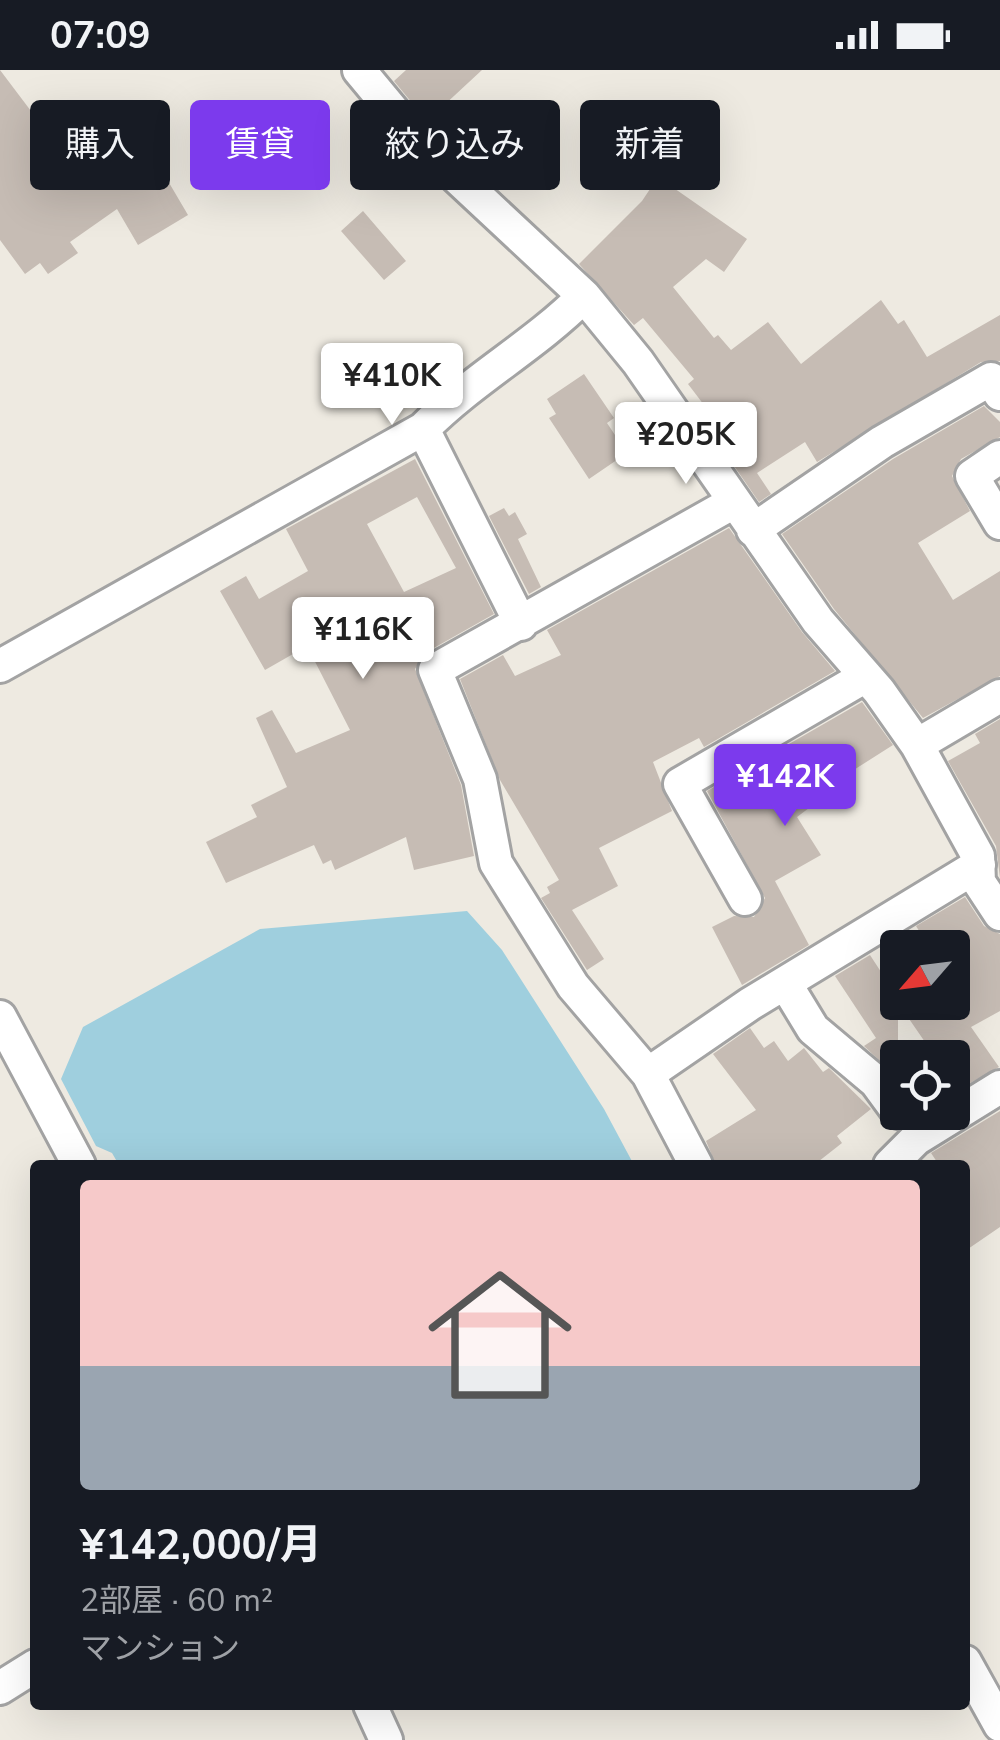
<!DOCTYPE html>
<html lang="ja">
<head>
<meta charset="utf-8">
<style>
	body { margin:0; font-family:"Nunito Sans","Noto Sans JP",sans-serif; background:#20242c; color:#f1f3f6; height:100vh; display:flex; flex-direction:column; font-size:38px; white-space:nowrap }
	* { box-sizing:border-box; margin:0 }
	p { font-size:32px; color:#9ea1a6 }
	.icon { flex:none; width:55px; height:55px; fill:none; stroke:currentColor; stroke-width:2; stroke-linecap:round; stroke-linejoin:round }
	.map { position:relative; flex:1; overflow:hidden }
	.details { position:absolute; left:30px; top:1090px; width:940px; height:550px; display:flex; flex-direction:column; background:#171b24; border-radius:10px; box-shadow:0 10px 40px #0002 }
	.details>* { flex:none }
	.banner { position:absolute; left:30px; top:30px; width:940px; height:90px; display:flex; gap:20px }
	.needle { width:65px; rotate:242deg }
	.controls { position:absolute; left:880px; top:860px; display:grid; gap:20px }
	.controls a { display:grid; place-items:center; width:90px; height:90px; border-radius:10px; background:#171b24; box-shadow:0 10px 40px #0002; font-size:50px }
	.price { position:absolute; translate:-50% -85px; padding:0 22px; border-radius:10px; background:#fff; color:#222; font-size:32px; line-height:65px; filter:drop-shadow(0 2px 5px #0008) }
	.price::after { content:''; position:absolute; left:50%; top:60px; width:30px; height:22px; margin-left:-15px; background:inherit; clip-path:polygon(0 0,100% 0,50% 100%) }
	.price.active { background:#7c3aed; color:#fff }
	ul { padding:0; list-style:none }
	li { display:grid; align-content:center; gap:20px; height:530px; padding:0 50px }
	li span { display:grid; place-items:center; height:310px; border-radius:10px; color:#555 }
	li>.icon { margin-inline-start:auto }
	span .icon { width:180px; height:180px; fill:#fffc; stroke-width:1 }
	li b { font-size:42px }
	.pill { padding:0 35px; border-radius:10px; background:#171b24; box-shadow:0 10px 40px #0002; font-size:35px; line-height:90px }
	.pill.active { background:#7c3aed; color:#fff }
	.status { display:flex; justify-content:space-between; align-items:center; height:70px; padding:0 50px; background:#171b24; direction:ltr }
	.status svg { height:28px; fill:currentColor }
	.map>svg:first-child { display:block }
	.water { fill:#9fcfde }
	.building { fill:#c6bcb4; fill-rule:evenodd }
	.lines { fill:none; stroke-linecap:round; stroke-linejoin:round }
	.street-casing { stroke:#a3a3a3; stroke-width:38 }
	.street { stroke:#fff; stroke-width:32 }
</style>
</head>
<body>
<div class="status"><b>07:09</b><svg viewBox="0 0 49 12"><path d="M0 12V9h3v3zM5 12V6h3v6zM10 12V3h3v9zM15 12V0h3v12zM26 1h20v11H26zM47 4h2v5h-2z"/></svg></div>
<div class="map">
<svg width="1000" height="1670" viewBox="0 0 1000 1670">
	<rect width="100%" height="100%" fill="#eeeae1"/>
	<path class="water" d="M467 841 502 880 604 1039 634 1095H119L112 1083 96 1076 61 1009 83 957 260 859Z"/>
	<path class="building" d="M0 0 74 98 138 60 188 145 138 175 117 139 70 172 78 183 48 204 40 193 25 204 0 170Z
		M406 0H482L427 51 394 11Z
		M379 55 399 80 376 97 357 73Z
		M658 107 747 169 724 202 706 189 673 217 714 268 718 265 731 280 768 252 801 294 881 230 898 254 904 250 927 287 1000 245V291L981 292 817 392 805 372 757 403 771 424 759 432 696 341 704 335 688 314 694 309 643 248 634 255 579 194 642 131Z
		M363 141 406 191 384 210 341 161Z
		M584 304 614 348 607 353 627 383 589 409 549 348 556 344 547 329Z
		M984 336 1000 352V367L961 389 952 406 970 441 918 473 953 530 1000 501V606L923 648 834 539 782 464 893 389Z
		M415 389 494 544 425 583 415 599 461 715 474 786 414 800 406 767 335 800 331 790 323 794 314 775 226 813 206 772 257 747 251 735 287 717 256 648 272 640 296 683 350 660 307 576 265 600 220 521 246 506 259 529 308 501 286 459ZM417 427 456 498 404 522 367 454Z
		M504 438 509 446 515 442 527 464 518 469 541 517 529 524 489 446Z
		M729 458 802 562 835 601 704 677 699 668 653 692 672 741 599 778 618 816 572 840 604 889 587 900 541 828 550 823 547 817 559 810 500 710 460 609 503 585 515 606 561 585 547 560Z
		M862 632 893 675 805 731 809 738 797 747 821 785 775 811 809 875 742 915 712 857 734 846 754 847 765 828 707 721Z
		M1000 649V808L996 776 948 691 980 673 975 664Z
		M965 827 984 856 1000 864V941L971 957 999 997 952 1023V988H936L905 943 921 932H952V878H930L916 856Z
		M870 885 898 928V1008L864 976 876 968 835 906Z
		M750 958 764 978 774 971 788 991 804 978 823 1002 829 998 871 1039 837 1066 842 1073 814 1095H716L706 1071 756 1040 713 984Z
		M1000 1041V1157L965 1181V1095H939L931 1083Z"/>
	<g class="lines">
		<g class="street-casing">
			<path id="street" d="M359 0 418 71 584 226 638 292 818 551 879 621 917 675 978 786 979 812 1000 844
				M1000 387 972 406 1000 453
				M753 460 882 372 991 309 1000 324
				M521 554 423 359C475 307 533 277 584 226
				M0 596 423 359
				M917 675 1000 626
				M745 829 680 714 866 606
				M785 913 813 959 876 1012 898 1042
				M0 947 79 1095
				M648 1004 750 934 979 795
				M696 1095 648 1004 573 916 496 793 480 709 435 600 734 432
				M890 1095 916 1069 1000 1017
				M965 1592 1000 1655
				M0 1618 35 1596
				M370 1635 386 1670"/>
		</g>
		<use href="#street" class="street"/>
	</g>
</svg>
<div class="controls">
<a><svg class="needle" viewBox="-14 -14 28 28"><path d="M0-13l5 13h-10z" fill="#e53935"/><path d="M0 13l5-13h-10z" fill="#9ea1a6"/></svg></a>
<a><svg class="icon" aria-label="locate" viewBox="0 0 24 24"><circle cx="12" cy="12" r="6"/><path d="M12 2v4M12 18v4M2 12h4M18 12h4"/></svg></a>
</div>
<b class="price" style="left:392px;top:358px">¥410K</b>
<b class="price" style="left:686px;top:417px">¥205K</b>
<b class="price" style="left:363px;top:612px">¥116K</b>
<b class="price active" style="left:785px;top:759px">¥142K</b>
<div class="banner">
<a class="pill">購入</a>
<a class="pill active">賃貸</a>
<a class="pill">絞り込み</a>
<a class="pill">新着</a>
</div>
<section class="details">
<ul>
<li><span style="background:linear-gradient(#f6c9c9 60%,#9aa5b1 0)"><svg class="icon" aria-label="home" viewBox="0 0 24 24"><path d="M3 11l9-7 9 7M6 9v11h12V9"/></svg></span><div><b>¥142,000/月</b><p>2部屋 · 60 m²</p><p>マンション</p></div></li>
</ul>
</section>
</div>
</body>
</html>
